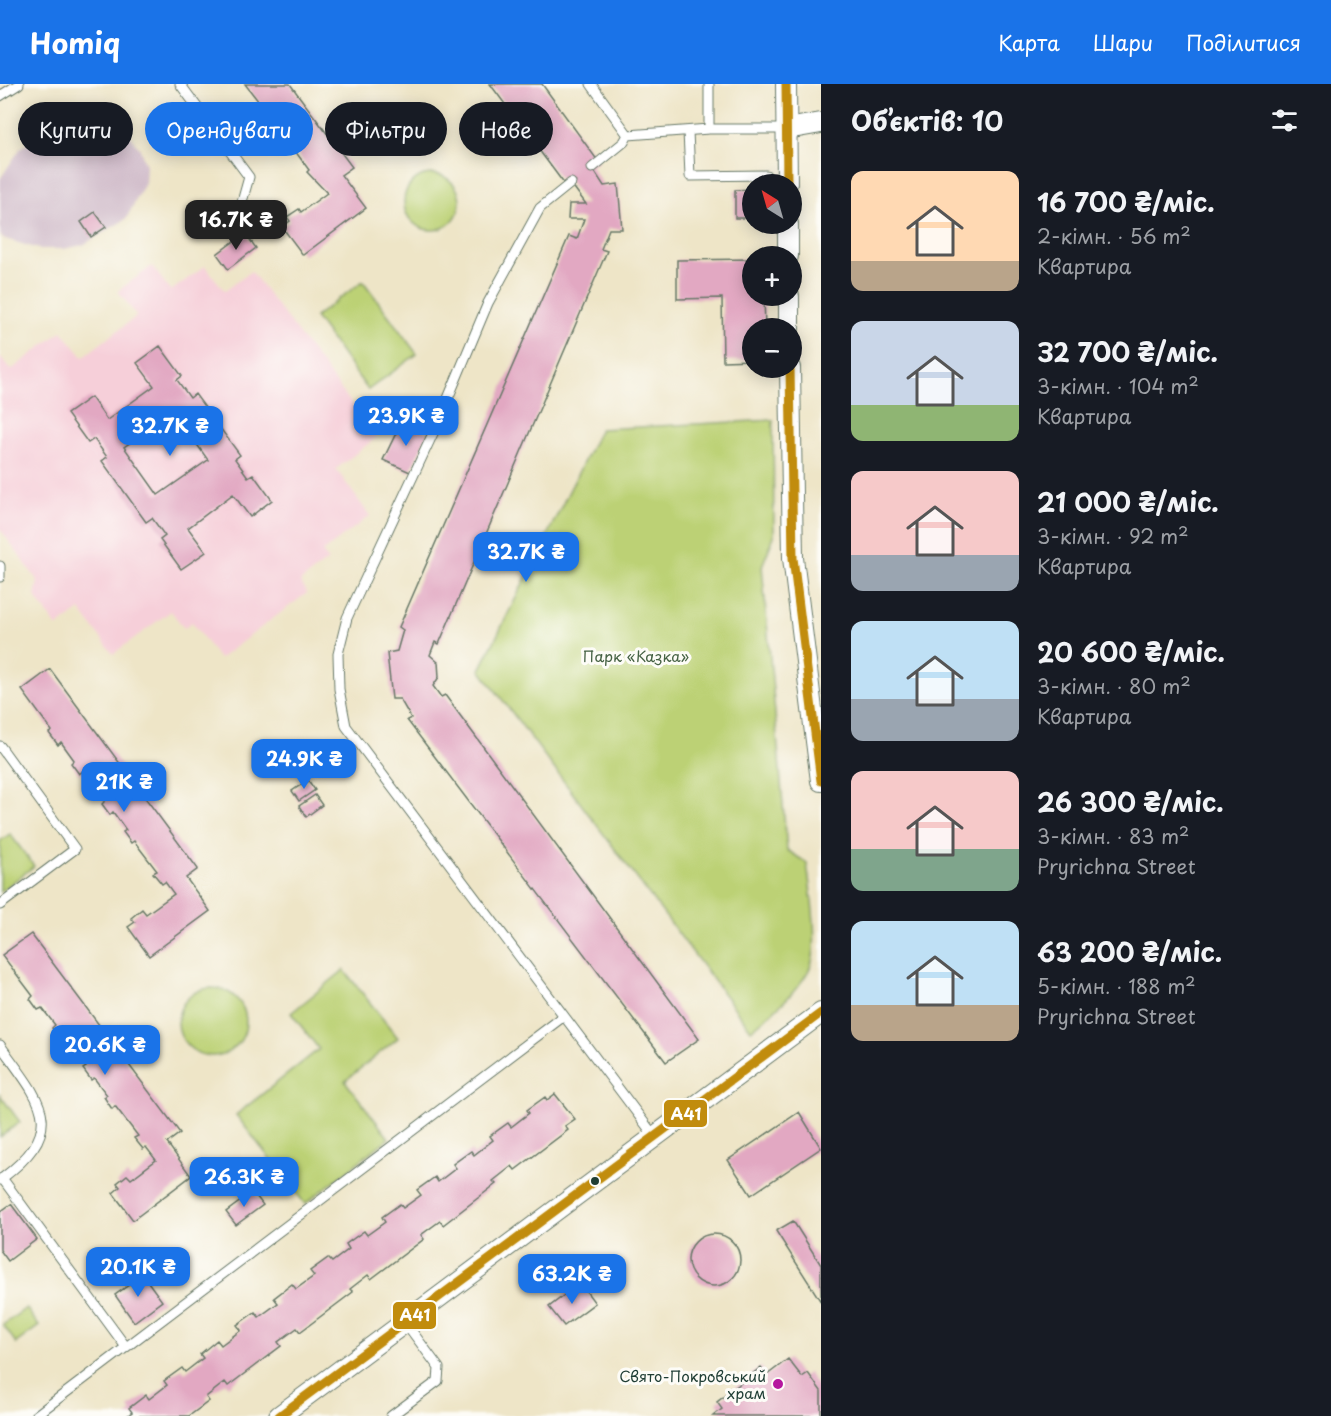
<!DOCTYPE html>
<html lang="uk">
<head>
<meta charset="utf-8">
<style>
	body { margin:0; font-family:"Playpen Sans",sans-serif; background:#20242c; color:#f1f3f6; height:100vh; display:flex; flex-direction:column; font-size:22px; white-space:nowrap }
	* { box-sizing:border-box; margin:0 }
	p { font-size:20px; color:#9ea1a6 }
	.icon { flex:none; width:33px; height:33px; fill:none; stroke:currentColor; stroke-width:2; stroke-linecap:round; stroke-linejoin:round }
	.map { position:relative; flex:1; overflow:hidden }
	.panel { display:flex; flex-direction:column; background:#171b24; width:510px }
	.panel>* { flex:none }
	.banner { position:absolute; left:18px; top:18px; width:570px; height:54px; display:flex; gap:12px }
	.needle { width:39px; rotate:323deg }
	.buttons { position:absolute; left:742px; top:90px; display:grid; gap:12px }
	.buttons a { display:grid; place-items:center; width:60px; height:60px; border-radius:50%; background:#171b24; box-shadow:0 3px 15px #0003; font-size:30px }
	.price { position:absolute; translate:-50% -51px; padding:0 14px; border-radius:12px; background:#1a73e8; color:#fff; font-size:20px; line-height:39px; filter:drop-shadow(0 2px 3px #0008) }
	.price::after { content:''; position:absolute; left:50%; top:36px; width:18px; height:14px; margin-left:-9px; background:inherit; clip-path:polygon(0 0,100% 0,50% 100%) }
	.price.selected { background:#222; color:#fff }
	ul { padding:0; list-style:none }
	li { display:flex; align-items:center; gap:18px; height:150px; padding:0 30px }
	li span { display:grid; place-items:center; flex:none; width:168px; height:120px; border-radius:12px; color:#555 }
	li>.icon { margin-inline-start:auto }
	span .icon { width:72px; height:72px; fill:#fffc; stroke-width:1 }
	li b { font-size:26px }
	h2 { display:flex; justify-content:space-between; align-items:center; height:72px; padding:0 30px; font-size:26px }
	.tag { padding:0 21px; border-radius:27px; background:#171b24; box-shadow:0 3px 15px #0003; font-size:21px; line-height:54px }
	.tag.selected { background:#1a73e8; color:#fff }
	header { display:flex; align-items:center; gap:36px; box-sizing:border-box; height:84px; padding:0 30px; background:#1a73e8; color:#fff }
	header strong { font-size:28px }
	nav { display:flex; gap:33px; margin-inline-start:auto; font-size:21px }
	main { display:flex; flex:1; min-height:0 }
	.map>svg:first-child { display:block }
	.built { fill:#f6cfd9 }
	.industrial { fill:#d1bdcb }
	.green { fill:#bcd175; stroke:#6e8754; stroke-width:1.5 }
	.building { fill:#e2a8c2; fill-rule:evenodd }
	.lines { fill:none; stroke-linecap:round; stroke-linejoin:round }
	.lane-casing { stroke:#677867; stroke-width:11 }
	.street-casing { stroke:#677867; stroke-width:22 }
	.lane { stroke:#fff; stroke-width:9 }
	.street { stroke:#fff; stroke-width:20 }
	.bus-1-casing { stroke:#fdfcf7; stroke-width:14 }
	.bus-1 { stroke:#c18c0d; stroke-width:9 }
	.bus-dot { fill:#1f3d34; stroke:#fdfcf7; stroke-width:2 }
	.poi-dot { fill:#b5179e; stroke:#fdfcf7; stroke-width:2 }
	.labels { text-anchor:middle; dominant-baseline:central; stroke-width:6; stroke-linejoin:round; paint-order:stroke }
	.park-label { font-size:15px; fill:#466244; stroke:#fdfcf7 }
	.poi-label { font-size:15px; fill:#1f3d34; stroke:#fdfcf7; text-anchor:end }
	.line-badge { stroke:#fdfcf7; stroke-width:2 }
	.badge-label { font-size:16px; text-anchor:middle; font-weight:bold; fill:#fff }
</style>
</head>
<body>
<header>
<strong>Homiq</strong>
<nav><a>Карта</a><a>Шари</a><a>Поділитися</a></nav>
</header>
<main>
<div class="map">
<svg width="821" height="1332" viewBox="0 0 821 1332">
	<rect width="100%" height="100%" fill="#fdfcf7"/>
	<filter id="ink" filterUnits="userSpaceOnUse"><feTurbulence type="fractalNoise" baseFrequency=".0167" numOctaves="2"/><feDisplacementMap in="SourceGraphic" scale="12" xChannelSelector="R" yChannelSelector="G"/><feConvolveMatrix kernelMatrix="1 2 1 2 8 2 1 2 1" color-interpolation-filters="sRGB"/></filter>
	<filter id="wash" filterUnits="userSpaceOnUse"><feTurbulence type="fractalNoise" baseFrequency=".008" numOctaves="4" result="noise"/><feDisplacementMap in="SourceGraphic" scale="24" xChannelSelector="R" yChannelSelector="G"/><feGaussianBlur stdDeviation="1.35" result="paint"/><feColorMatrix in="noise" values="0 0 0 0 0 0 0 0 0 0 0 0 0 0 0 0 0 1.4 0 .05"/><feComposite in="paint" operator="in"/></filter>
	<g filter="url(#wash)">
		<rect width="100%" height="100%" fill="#eee5c7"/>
		<path class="built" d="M152 182 171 207 205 182 225 207 251 187 377 353 336 385 370 432 322 468 328 476 300 498 307 509 219 575 192 538 184 544 171 527 113 570 80 526 57 543 35 512 38 497 0 445V272L11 286 62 247 83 273 137 232 118 207Z"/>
		<path class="industrial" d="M96 38 117 41 130 51 140 65 146 81 145 99 126 135 83 161 63 165H39L2 154 0 150V95L20 65 38 52 58 44Z"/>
		<path class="green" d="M404 118a28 28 0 1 1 56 0a28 28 0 1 1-56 0Z
			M363 197 417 270 368 306 315 233Z
			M773 336 774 452 762 482 787 766 807 779C810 806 821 862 809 886 796 910 772 929 751 946L480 586 600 345Z
			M10 750 34 782 0 808V757Z
			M344 886 398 954 345 997 389 1054 305 1120 236 1031 319 965 291 929Z
			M178 938a34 34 0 1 1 68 0a34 34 0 1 1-68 0Z
			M0 1011 20 1038 0 1053Z
			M26 1224 39 1242 16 1259 3 1241Z"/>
		<g id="blocks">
			<path class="building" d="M245 0H290L352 83 341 91 366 124 303 171 282 143 290 137 287 133 299 125 301 128 327 109 307 88 309 86 287 56 284 58 276 47 279 45 267 29 264 31 256 20 259 18Z
				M490 0H542L598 77 591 82 604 102 618 100 622 145H609L601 165 607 167 439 560 435 558 430 571 438 578 439 593 433 602 441 613 445 611 699 955 666 978 407 636 411 634 400 615H392L387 569 397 567 403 546 399 543 569 152 577 155 584 135H568L569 120H586L569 97 565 101Z
				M753 105V134H735V106Z
				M95 128 106 143 91 153 81 138Z
				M245 149 256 164 228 185 217 170Z
				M753 175V212H764L765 244H753V276L723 277 722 214 677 215V176Z
				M160 262 182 292 177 296 190 314 195 310 240 371 235 375 248 393 253 390 272 416 250 433 233 410 188 444 206 468 181 485 160 456 165 452 152 434 146 438 102 377 107 373 94 355 88 359 67 330 91 313 107 336 154 302 137 279ZM174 328 208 376 158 411 124 363Z
				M402 337 428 349 410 388 383 376Z
				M50 585 198 785 186 794 210 827 149 872 128 843 135 838 131 834 142 825 146 830 174 810 165 798 162 800 153 789 157 787 134 757 131 759 123 748 126 746 113 728 110 731 102 720 105 717 83 687 79 690 71 679 74 676 61 658 58 661 49 649 52 647 22 606Z
				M308 696 315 706 299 717 292 707Z
				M315 711 322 721 306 733 299 722Z
				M31 850 180 1049 167 1059 191 1092 133 1136 113 1109 120 1103 117 1099 127 1091 131 1095 156 1076 146 1063 143 1065 134 1054 138 1052 115 1022 112 1025 104 1013 107 1011 94 994 91 996 83 985 86 983 63 953 60 955 52 944 55 941 42 924 38 926 30 915 33 912 2 871Z
				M555 1010 575 1035 565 1042 568 1046 515 1086 512 1082 493 1097 496 1100 443 1141 440 1137 421 1151 424 1155 371 1195 368 1191 350 1205 353 1208 300 1248 297 1244 278 1258 281 1262 228 1302 225 1298 206 1313 209 1317 189 1332H127L132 1328 129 1324 146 1311 149 1315 167 1301 164 1297 182 1284 185 1288 203 1274 200 1270 217 1256 221 1261 241 1246 237 1241 255 1228 259 1233 278 1219 274 1214 292 1200 296 1205 314 1192 310 1187 328 1174 332 1178 349 1165 346 1160 364 1147 367 1151 385 1138 382 1133 400 1120 403 1124 421 1111 417 1106 435 1093 438 1098 456 1084 453 1080 471 1067 474 1071 493 1056 490 1052 508 1039 511 1043 529 1029 527 1026 545 1013 547 1016Z
				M799 1028 821 1064 751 1111 728 1076Z
				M253 1108 263 1121 236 1141 226 1128Z
				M11 1120 37 1155 8 1177 0 1166V1128Z
				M793 1137 821 1181V1218L776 1147Z
				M688 1176a26 26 0 1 1 52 0a26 26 0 1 1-52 0Z
				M143 1191 162 1217 134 1238 115 1211Z
				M580 1199 595 1219 564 1242 549 1223Z
				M788 1275 802 1293 808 1289 821 1307V1332H713L722 1325 717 1318 761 1283 767 1291Z"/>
		</g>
	</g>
	<g filter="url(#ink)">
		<use href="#blocks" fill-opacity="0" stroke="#677867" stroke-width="1.5"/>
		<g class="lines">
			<g class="lane-casing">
				<path id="lane" d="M180 0 249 93 240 125
					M591 0 628 51
					M0 12 19 0
					M709 45V0
					M688 47 690 92 766 91
					M628 51 709 45H787
					M592 84 624 58 628 51
					M571 99 540 124 488 219 436 343 347 534 338 570 339 605 346 642 655 1053
					M0 482V493
					M0 662 75 765 0 821
					M0 961C42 1019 69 1044 0 1096
					M2 1094 126 1263
					M35 1332 564 932
					M391 1332 438 1297 439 1284 405 1238"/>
			</g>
			<g class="street-casing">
				<path id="street" d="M786 0 787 100
					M787 45 821 39
					M788 140V172
					M789 212V244
					M790 284 793 474 821 697
					M279 1332 821 929"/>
			</g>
			<use href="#lane" class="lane"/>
			<use href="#street" class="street"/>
			<g class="bus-1-casing">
				<path id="bus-1" d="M786 0 787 100
					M790 284 793 474 821 697
					M279 1332 821 929"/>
			</g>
			<use href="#bus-1" class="bus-1"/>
		</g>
	</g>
	<circle class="bus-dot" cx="595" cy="1097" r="5"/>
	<circle class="poi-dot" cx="778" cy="1300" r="6"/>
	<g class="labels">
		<g class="park-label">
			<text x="636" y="571">Парк «Казка»</text>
		</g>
		<g class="poi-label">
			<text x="766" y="1291">Свято-Покровський<tspan x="766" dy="17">храм</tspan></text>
		</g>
	</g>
	<g class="line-badge">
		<rect x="663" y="1015" width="45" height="29" rx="6" fill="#c18c0d"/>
		<rect x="392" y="1217" width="45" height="29" rx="6" fill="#c18c0d"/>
	</g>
	<g class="badge-label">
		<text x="686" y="1036">A41</text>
		<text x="415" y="1237">A41</text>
	</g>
</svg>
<div class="buttons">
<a><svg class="needle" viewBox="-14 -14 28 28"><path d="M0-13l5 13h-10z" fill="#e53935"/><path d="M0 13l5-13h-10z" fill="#9ea1a6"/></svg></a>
<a>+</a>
<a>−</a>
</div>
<b class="price selected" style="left:236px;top:167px">16.7K ₴</b>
<b class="price" style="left:406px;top:363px">23.9K ₴</b>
<b class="price" style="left:170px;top:373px">32.7K ₴</b>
<b class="price" style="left:526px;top:499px">32.7K ₴</b>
<b class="price" style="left:304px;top:706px">24.9K ₴</b>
<b class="price" style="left:124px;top:729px">21K ₴</b>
<b class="price" style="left:105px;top:992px">20.6K ₴</b>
<b class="price" style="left:244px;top:1124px">26.3K ₴</b>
<b class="price" style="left:138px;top:1214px">20.1K ₴</b>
<b class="price" style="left:572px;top:1221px">63.2K ₴</b>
<div class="banner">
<a class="tag">Купити</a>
<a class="tag selected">Орендувати</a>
<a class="tag">Фільтри</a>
<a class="tag">Нове</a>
</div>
</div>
<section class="panel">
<h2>Об’єктів: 10<svg class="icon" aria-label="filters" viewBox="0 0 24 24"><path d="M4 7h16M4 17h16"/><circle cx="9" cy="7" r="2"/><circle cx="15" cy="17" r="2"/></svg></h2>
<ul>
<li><span style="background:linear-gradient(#ffd9b3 75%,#b9a48a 0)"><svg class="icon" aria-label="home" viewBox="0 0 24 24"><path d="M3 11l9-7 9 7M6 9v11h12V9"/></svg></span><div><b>16 700 ₴/міс.</b><p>2-кімн. · 56 m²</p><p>Квартира</p></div></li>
<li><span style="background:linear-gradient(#c9d6e8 70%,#8fb573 0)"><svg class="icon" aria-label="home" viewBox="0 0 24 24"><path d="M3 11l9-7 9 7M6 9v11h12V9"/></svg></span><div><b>32 700 ₴/міс.</b><p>3-кімн. · 104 m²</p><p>Квартира</p></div></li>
<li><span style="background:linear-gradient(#f6c9c9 70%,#9aa5b1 0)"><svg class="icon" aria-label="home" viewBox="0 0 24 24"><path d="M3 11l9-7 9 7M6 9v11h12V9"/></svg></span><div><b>21 000 ₴/міс.</b><p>3-кімн. · 92 m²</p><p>Квартира</p></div></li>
<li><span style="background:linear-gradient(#bfe0f5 65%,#9aa5b1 0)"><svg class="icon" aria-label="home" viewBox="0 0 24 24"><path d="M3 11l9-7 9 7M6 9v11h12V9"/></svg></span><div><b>20 600 ₴/міс.</b><p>3-кімн. · 80 m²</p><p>Квартира</p></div></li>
<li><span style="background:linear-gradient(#f6c9c9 65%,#7fa58c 0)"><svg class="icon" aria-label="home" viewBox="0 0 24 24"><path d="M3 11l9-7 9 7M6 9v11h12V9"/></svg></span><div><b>26 300 ₴/міс.</b><p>3-кімн. · 83 m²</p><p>Pryrichna Street</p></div></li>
<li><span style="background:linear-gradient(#bfe0f5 70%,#b9a48a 0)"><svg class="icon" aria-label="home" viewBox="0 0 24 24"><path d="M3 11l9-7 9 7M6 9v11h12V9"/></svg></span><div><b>63 200 ₴/міс.</b><p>5-кімн. · 188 m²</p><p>Pryrichna Street</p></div></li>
</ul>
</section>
</main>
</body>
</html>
